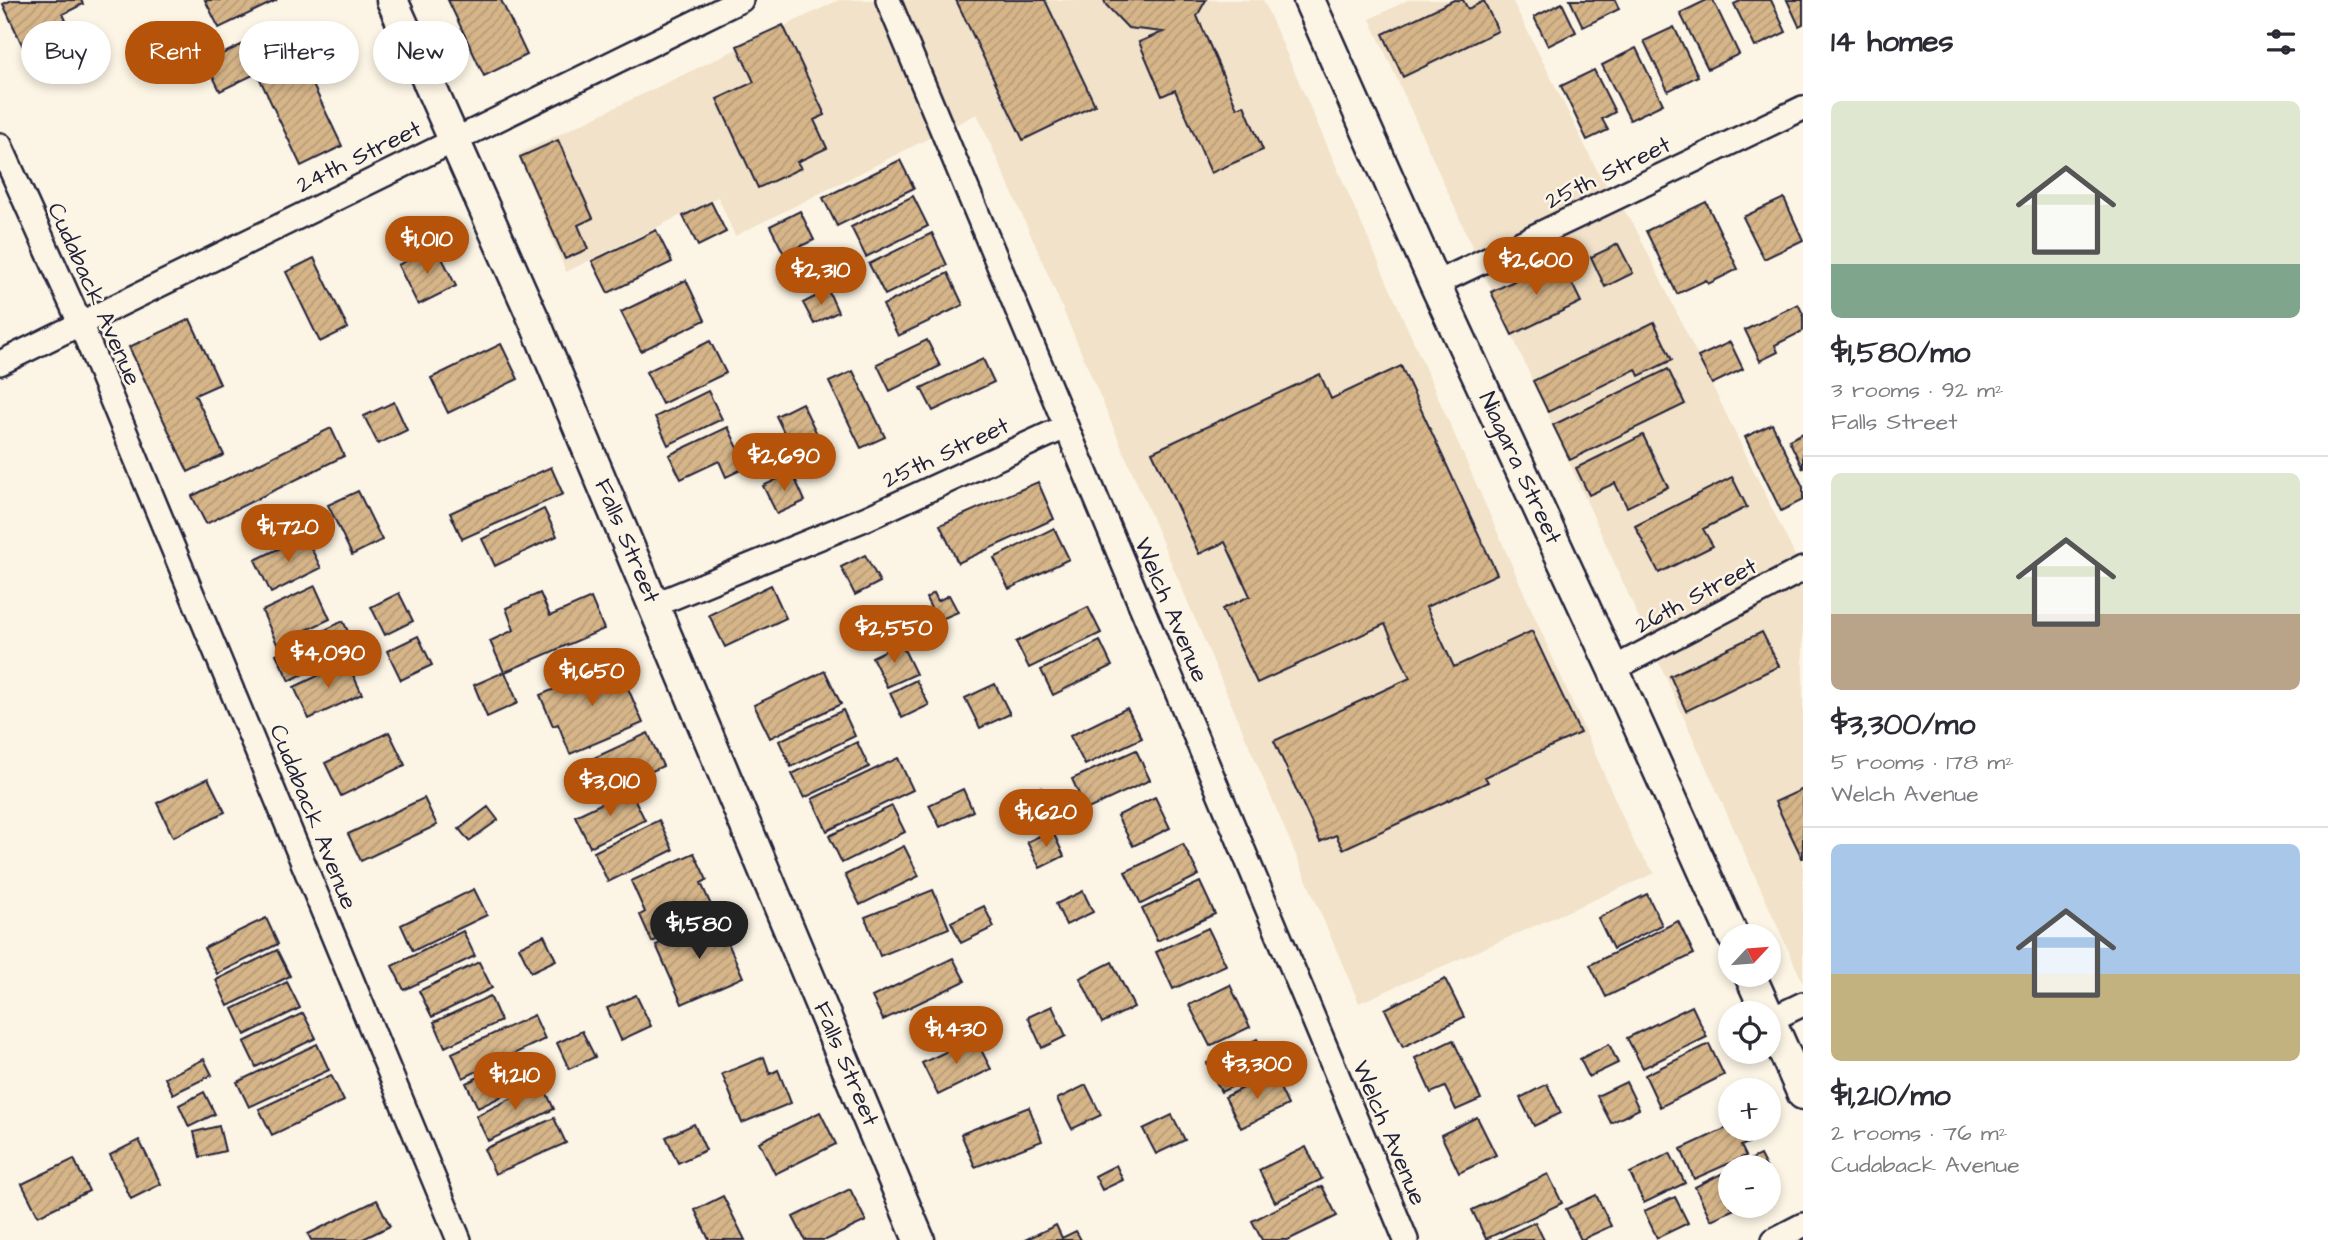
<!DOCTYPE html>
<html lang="en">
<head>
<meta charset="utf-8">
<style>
	body { margin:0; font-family:"Architects Daughter",sans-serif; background:#f7f7f7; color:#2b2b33; height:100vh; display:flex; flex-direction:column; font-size:26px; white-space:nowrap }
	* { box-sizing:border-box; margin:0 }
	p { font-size:23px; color:#7c7c81 }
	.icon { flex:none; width:38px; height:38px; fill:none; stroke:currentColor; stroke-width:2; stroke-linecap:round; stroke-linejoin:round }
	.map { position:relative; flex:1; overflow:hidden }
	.details { display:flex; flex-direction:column; background:#fff; width:525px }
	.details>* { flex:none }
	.hud { position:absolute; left:21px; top:21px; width:665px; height:63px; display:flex; gap:14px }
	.needle { width:46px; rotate:64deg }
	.tools { position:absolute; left:1718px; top:924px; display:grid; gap:14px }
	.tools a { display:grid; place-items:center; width:63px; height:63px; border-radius:50%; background:#fff; box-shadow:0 4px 10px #0003; font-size:35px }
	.price { position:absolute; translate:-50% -60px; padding:0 16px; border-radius:24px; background:#b45309; color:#fff; font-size:23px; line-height:46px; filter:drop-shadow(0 2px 4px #0008) }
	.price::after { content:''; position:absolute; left:50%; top:42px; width:21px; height:16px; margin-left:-10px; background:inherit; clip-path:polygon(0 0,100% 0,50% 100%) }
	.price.selected { background:#222; color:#fff }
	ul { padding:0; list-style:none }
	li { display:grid; align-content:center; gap:14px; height:371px; padding:0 28px }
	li+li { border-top:2px solid #e1e1e2 }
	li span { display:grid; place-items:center; height:217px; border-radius:10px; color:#555 }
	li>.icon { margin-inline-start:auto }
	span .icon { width:126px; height:126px; fill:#fffc; stroke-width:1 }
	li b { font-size:30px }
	h2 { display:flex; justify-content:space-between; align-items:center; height:84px; padding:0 28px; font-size:30px }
	.pill { padding:0 24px; border-radius:32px; background:#fff; box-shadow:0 4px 10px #0003; font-size:24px; line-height:63px }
	.pill.selected { background:#b45309; color:#fff }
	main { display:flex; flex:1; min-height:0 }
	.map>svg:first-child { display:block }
	.built { fill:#f1e2c9 }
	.building { fill:url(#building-hatch); stroke:#22223b; stroke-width:2 }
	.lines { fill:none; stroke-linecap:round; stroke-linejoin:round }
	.minor-casing { stroke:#22223b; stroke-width:28 }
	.tertiary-casing { stroke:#22223b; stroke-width:35 }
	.minor { stroke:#fcf5e5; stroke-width:23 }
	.tertiary { stroke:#fcf5e5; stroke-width:30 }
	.labels { text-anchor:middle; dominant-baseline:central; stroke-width:5; stroke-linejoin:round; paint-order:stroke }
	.street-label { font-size:24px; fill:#22223b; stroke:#fcf5e5 }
</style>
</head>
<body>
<main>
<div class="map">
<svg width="1803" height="1240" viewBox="0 0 1803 1240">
	<defs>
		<pattern id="building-hatch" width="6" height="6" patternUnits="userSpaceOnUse" patternTransform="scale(1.75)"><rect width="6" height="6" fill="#d6b589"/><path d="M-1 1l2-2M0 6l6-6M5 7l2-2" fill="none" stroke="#b79b77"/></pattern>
	</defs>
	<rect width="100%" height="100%" fill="#fcf5e5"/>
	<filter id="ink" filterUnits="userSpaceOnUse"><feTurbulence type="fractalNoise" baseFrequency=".0143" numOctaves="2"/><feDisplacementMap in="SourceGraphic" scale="14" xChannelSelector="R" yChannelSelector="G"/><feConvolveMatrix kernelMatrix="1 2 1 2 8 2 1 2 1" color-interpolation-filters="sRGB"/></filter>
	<g filter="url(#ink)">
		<path class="built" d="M839 0H1263L1637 849 1655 873 1359 1003 1038 251 977 114 735 236 718 197 566 272 518 154Z
			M1408 0H1512L1599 174 1634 225 1803 572V983L1370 19Z"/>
		<path class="building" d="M12 0H81L83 4 63 14 70 29 25 51 3 4Z
			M205 0H277L219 28Z
			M448 0H501L527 55 484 76Z
			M956 0H1045L1095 105 1023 140Z
			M1104 0H1206L1197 16 1237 108 1244 105 1263 150 1211 173 1175 90 1162 96 1139 42 1163 32 1128 28 1106 5Z
			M1454 0H1463L1468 9 1484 1 1498 31 1403 77 1383 34Z
			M1570 0H1615L1619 9 1583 27Z
			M1707 0H1713L1739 54 1708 69 1680 13Z
			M1742 0H1771L1786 32 1755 47 1734 4Z
			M1787 0H1803V24L1799 26Z
			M1562 3 1576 32 1548 46 1534 17Z
			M284 24 342 146 301 166 257 73 220 91 206 62Z
			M783 25 825 115 814 120 827 148 797 162 801 168 758 188 717 99 754 82 737 46Z
			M1674 27 1698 76 1668 91 1644 41Z
			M1636 48 1663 104 1630 120 1602 65Z
			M1594 70 1615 112 1602 119 1608 130 1587 140 1561 86Z
			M558 140 593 218 578 225 588 249 565 259 520 157Z
			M900 160 914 188 837 226 823 198Z
			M913 196 928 226 866 257 851 227Z
			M1784 198 1803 240 1764 259 1743 217Z
			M711 202 726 232 698 246 683 216Z
			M1706 202 1738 269 1708 284 1706 280 1677 294 1646 231Z
			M800 211 814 240 784 254 770 226Z
			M656 230 672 262 608 293 592 261Z
			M932 233 947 265 885 295 869 264Z
			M1618 244 1633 273 1605 287 1591 257Z
			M436 246 456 286 418 305 398 265Z
			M817 257 827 278 800 292 790 271Z
			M314 258 348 328 320 342 286 272Z
			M1560 259 1581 302 1512 335 1491 292Z
			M948 273 963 305 898 336 883 305Z
			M686 280 705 320 641 351 621 312Z
			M828 290 838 312 814 324 803 303Z
			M1798 304 1803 314V331L1775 345 1778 352 1760 361 1745 330Z
			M190 319 220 384 195 395 224 455 188 472 129 347Z
			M1654 322 1672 360 1639 376 1636 369 1548 412 1533 381Z
			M927 340 940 366 890 391 877 364Z
			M710 341 726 373 662 404 646 372Z
			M1730 342 1743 369 1712 384 1698 357Z
			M501 344 518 379 448 413 431 378Z
			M983 359 994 382 933 411 921 388Z
			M1401 366 1497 574 1426 607 1454 667 1532 631 1580 733 1485 777 1488 782 1343 849 1336 835 1320 842 1274 741 1410 678 1385 624 1257 683 1222 609 1250 596 1225 542 1199 554 1152 452 1320 374 1331 399Z
			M1668 369 1685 404 1570 460 1553 425Z
			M853 371 885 437 861 448 829 382Z
			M708 391 722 419 668 445 655 417Z
			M394 402 407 430 378 444 364 416Z
			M802 403 831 463 805 476 776 416Z
			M1772 424 1803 487V500L1781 511 1745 437Z
			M728 427 747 467 726 477 719 461 681 479 669 455Z
			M331 428 344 456 206 524 192 496Z
			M1803 433V469L1789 440Z
			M1643 435 1668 487 1627 507 1615 483 1589 495 1576 468Z
			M551 467 563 494 462 539 450 513Z
			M792 472 805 501 777 514 763 486Z
			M1732 477 1747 507 1703 529 1713 546 1659 573 1635 526Z
			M1038 482 1054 519 958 563 940 525Z
			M358 491 382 540 352 555 328 505Z
			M544 509 557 536 495 566 482 539Z
			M1054 528 1069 559 1009 589 994 558Z
			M305 536 321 568 271 593 255 560Z
			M865 555 880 582 855 595 841 567Z
			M771 585 786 618 725 647 709 615Z
			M315 586 330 619 277 644 262 611Z
			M399 593 413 621 385 635 371 607Z
			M540 593 550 616 591 598 604 629 505 672 518 703 487 717 474 685 504 672 490 641 514 630 506 608Z
			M934 593 938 601 949 595 958 612 937 621 926 598Z
			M1088 607 1101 633 1029 668 1016 642Z
			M343 621 356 648 289 681 276 654Z
			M1762 632 1779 666 1686 711 1670 676Z
			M418 636 432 665 401 680 387 651Z
			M1100 641 1112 666 1053 695 1041 670Z
			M901 643 916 674 887 687 872 657Z
			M347 662 362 694 309 719 294 687Z
			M617 663 643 723 570 754 558 724 553 726 540 695Z
			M825 671 841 704 770 738 754 705Z
			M916 680 929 705 902 718 890 693Z
			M995 684 1010 714 980 728 965 698Z
			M1127 708 1142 738 1085 765 1070 736Z
			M843 710 855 736 791 767 779 741Z
			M389 732 405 765 341 796 325 763Z
			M648 733 663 766 598 796 583 763Z
			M857 742 869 767 804 798 792 774Z
			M1136 750 1150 780 1086 810 1072 779Z
			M898 758 913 790 827 831 812 799Z
			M208 778 225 812 173 837 157 803Z
			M1041 787 1055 816 1025 830 1011 801Z
			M963 789 973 811 940 827 929 805Z
			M1803 789V858H1802L1775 802Z
			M630 790 645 820 590 847 575 816Z
			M1155 797 1170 828 1133 846 1117 816Z
			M424 798 437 825 361 861 348 834Z
			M892 806 905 832 842 863 829 836Z
			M488 807 498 820 469 841 459 829Z
			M659 820 673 850 608 882 594 852Z
			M1052 830 1064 856 1040 868 1027 842Z
			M1183 844 1199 875 1141 904 1125 872Z
			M904 846 919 876 860 905 845 875Z
			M694 853 707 880 701 883 715 914 652 942 640 915 645 912 631 881Z
			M1200 882 1215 914 1157 941 1142 909Z
			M474 889 487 915 413 951 401 925Z
			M933 890 949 928 880 956 865 917Z
			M1083 891 1093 912 1066 925 1056 904Z
			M1647 894 1662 925 1613 949 1598 918Z
			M984 906 994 927 961 943 951 922Z
			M266 918 278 944 217 974 204 948Z
			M717 918 743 977 682 1004 656 945Z
			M1678 921 1694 954 1606 997 1590 965Z
			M1208 928 1226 965 1173 989 1156 952Z
			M463 931 475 956 404 990 392 966Z
			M544 935 556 960 531 972 519 947Z
			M277 950 290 976 228 1006 216 980Z
			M953 958 965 981 883 1020 872 997Z
			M479 962 492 988 432 1017 419 991Z
			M1112 962 1134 1007 1102 1023 1080 978Z
			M1445 979 1464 1017 1403 1047 1385 1009Z
			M287 982 300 1008 245 1035 233 1009Z
			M1230 985 1250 1027 1210 1046 1189 1005Z
			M636 995 651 1026 621 1040 607 1008Z
			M490 996 501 1021 445 1047 434 1022Z
			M1052 1006 1066 1036 1042 1048 1028 1017Z
			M1692 1006 1707 1037 1643 1068 1627 1038Z
			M303 1013 316 1038 256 1067 244 1042Z
			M534 1015 545 1039 463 1078 452 1053Z
			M582 1031 595 1057 569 1069 557 1043Z
			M975 1038 991 1069 938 1095 922 1063Z
			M1257 1039 1271 1068 1221 1092 1207 1063Z
			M1453 1040 1481 1099 1456 1110 1445 1087 1431 1093 1415 1058Z
			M317 1044 329 1070 249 1107 237 1082Z
			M1609 1044 1618 1063 1589 1077 1580 1059Z
			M1709 1044 1724 1075 1660 1107 1645 1075Z
			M523 1056 535 1080 478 1108 466 1083Z
			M764 1057 770 1074 778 1070 791 1103 742 1123 722 1074Z
			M204 1059 212 1075 173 1094 165 1078Z
			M1273 1073 1288 1105 1241 1128 1225 1097Z
			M331 1075 344 1101 272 1135 259 1109Z
			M1626 1082 1639 1109 1611 1123 1597 1096Z
			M542 1083 554 1109 488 1141 476 1116Z
			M1547 1084 1561 1113 1534 1126 1520 1098Z
			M1086 1085 1101 1115 1072 1129 1057 1099Z
			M204 1092 215 1114 189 1127 179 1105Z
			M1029 1107 1042 1141 975 1167 961 1134Z
			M820 1112 836 1144 775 1174 759 1142Z
			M1172 1115 1185 1140 1156 1154 1143 1129Z
			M1477 1117 1496 1155 1459 1173 1441 1135Z
			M554 1118 566 1143 495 1174 484 1149Z
			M694 1124 706 1150 678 1163 666 1137Z
			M219 1126 225 1151 200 1157 194 1132Z
			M1731 1126V1129H1746L1752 1141 1741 1146 1746 1156 1694 1179 1681 1149Z
			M139 1140 161 1184 131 1199 110 1155Z
			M1306 1147 1322 1179 1275 1202 1259 1170Z
			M1670 1153 1685 1183 1644 1203 1630 1173Z
			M1760 1155 1766 1167H1735Z
			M74 1159 89 1191 38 1216 22 1184Z
			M1116 1165 1123 1180 1102 1190 1095 1176Z
			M1731 1169V1206H1741L1711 1220 1695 1187Z
			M1548 1174 1562 1203 1486 1239 1472 1210Z
			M1769 1175 1776 1189 1769 1192Z
			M1322 1186 1337 1216 1288 1240H1262L1252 1221Z
			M850 1189 866 1221 826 1240H805L793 1217Z
			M1596 1195 1611 1226 1581 1240 1566 1209Z
			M723 1196 745 1240H709L695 1210Z
			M1675 1197 1688 1223 1657 1238 1644 1211Z
			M377 1200 390 1226 361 1240H311L308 1234Z
			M1535 1222 1544 1240H1498Z
			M1056 1225 1062 1238 1076 1231 1081 1240H1025Z"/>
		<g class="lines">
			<g class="minor-casing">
				<path id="minor" d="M888 0 1406 1240
					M0 145 80 323 459 1240
					M1435 284 1803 108
					M0 363 741 0
					M654 605 867 518 1065 427
					M1613 669 1803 569
					M1770 1020 1803 1004
					M1774 1240 1803 1225"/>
			</g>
			<g class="tertiary-casing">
				<path id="tertiary" d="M392 0 534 320 919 1240
					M1309 0 1435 284 1613 669 1733 936
					M1750 975 1767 1013
					M1769 1018 1803 1094"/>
			</g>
			<use href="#minor" class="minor"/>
			<use href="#tertiary" class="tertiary"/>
		</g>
	</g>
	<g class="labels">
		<g class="street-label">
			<text transform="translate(359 157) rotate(-26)">24th Street</text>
			<text transform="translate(1608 173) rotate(-26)">25th Street</text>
			<text transform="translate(94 294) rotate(66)">Cudaback Avenue</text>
			<text transform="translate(946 453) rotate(-25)">25th Street</text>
			<text transform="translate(1520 468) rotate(65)">Niagara Street</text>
			<text transform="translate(627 541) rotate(67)">Falls Street</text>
			<text transform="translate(1696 596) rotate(-28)">26th Street</text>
			<text transform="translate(1171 610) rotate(67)">Welch Avenue</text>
			<text transform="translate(313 817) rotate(68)">Cudaback Avenue</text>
			<text transform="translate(846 1064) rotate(67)">Falls Street</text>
			<text transform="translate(1389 1133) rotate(67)">Welch Avenue</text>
		</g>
	</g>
</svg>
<div class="tools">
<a><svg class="needle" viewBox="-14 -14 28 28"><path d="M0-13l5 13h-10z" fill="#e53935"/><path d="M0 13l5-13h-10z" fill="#7c7c81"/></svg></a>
<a><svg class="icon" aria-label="locate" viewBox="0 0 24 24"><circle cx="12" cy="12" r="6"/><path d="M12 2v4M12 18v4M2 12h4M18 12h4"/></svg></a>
<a>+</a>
<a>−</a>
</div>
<b class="price" style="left:427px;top:276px">$1,010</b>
<b class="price" style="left:1536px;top:297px">$2,600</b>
<b class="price" style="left:821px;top:307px">$2,310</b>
<b class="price" style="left:784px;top:493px">$2,690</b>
<b class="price" style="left:288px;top:564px">$1,720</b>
<b class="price" style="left:894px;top:665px">$2,550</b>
<b class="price" style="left:328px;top:690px">$4,090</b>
<b class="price" style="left:592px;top:708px">$1,650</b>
<b class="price" style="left:610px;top:818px">$3,010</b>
<b class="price" style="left:1046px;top:849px">$1,620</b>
<b class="price selected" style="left:699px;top:961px">$1,580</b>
<b class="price" style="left:956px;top:1066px">$1,430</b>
<b class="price" style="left:1257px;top:1101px">$3,300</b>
<b class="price" style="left:515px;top:1112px">$1,210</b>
<div class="hud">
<a class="pill">Buy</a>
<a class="pill selected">Rent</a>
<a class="pill">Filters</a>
<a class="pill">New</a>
</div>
</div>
<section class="details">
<h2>14 homes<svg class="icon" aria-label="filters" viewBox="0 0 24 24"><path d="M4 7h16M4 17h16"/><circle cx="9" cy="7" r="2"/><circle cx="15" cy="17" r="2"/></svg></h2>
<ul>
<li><span style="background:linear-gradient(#dfe7d0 75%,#7fa58c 0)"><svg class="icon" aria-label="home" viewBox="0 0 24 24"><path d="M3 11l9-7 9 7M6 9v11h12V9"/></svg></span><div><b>$1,580/mo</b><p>3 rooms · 92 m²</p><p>Falls Street</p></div></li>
<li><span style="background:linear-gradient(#dfe7d0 65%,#b9a48a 0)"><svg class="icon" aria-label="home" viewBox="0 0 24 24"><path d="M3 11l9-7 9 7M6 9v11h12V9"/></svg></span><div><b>$3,300/mo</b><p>5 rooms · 178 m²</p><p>Welch Avenue</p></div></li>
<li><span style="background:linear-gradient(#a9c7e8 60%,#c2b280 0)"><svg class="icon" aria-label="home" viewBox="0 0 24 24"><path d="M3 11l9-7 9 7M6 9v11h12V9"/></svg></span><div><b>$1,210/mo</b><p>2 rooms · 76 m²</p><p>Cudaback Avenue</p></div></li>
</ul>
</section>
</main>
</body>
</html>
